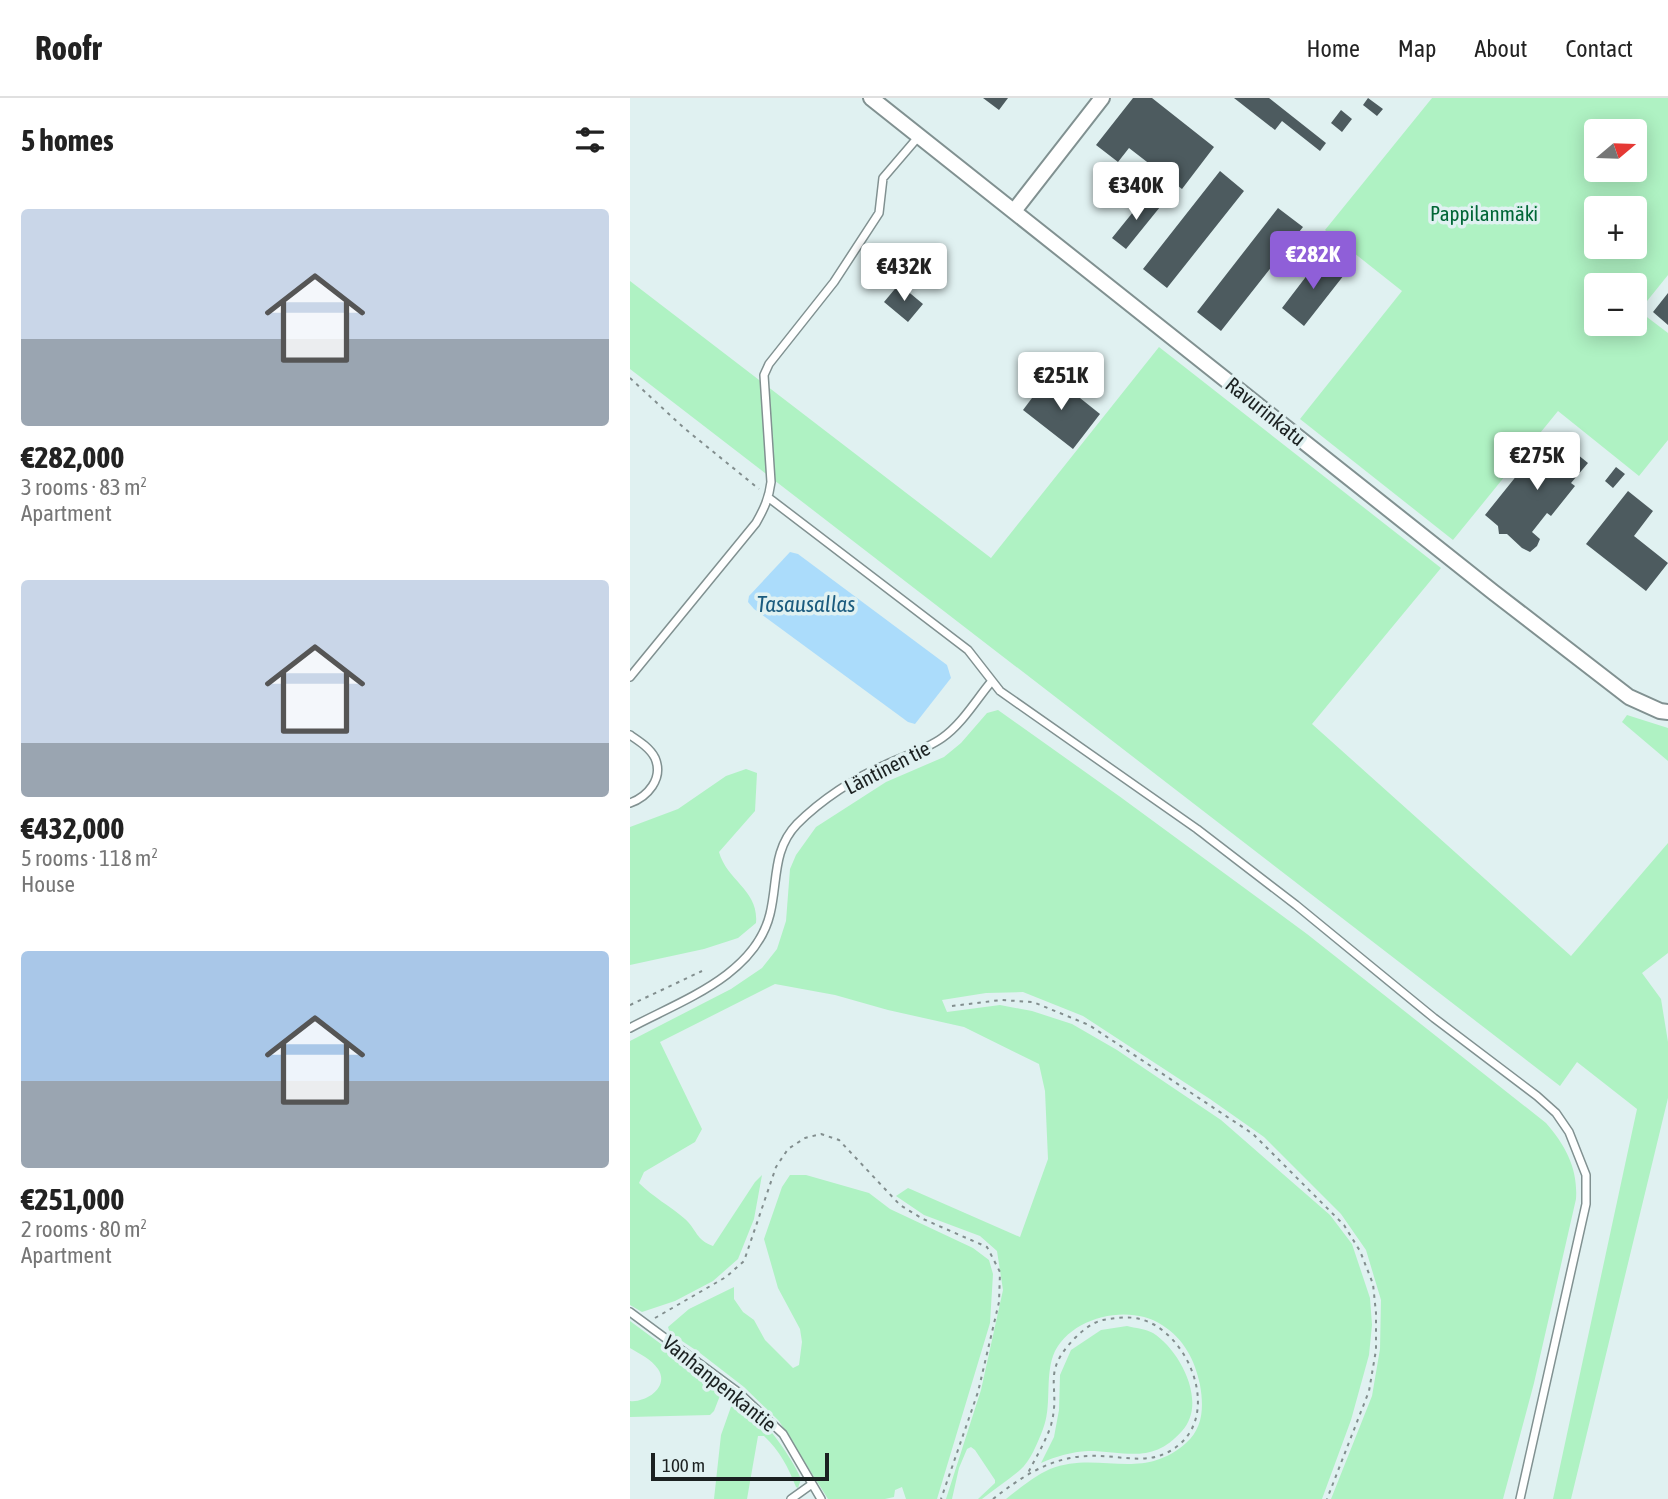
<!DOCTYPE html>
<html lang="en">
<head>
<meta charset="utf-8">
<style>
	body { margin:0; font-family:"Asap Condensed",sans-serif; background:#f6f6f6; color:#222; height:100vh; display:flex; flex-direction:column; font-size:26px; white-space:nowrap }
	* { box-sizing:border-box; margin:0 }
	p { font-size:23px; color:#767676 }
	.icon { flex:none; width:38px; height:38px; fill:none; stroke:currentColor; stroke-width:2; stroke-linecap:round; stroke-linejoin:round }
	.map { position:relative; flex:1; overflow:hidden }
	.panel { display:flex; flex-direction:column; background:#fff; width:630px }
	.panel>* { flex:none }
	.needle { width:46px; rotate:71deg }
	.controls { position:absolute; left:954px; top:21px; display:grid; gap:14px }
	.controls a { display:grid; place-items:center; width:63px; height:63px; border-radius:7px; background:#fff; box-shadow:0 4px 18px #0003; font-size:35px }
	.scale { position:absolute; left:21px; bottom:18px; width:178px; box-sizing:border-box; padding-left:7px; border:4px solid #1b2121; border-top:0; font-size:19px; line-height:24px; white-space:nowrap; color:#1b2121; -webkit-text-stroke:5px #e0f1f1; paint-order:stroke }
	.price { position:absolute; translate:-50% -60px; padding:0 16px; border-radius:7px; background:#fff; color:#222; font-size:23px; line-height:46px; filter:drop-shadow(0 2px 4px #0008) }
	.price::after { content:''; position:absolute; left:50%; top:42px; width:21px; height:16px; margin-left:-10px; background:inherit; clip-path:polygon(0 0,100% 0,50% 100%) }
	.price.active { background:#8f5fd8; color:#fff }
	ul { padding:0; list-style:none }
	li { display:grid; align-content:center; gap:14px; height:371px; padding:0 21px }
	li span { display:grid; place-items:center; height:217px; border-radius:7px; color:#555 }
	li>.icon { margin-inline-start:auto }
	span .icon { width:126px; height:126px; fill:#fffc; stroke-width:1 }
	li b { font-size:30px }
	h2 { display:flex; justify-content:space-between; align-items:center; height:84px; padding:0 21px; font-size:30px }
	header { display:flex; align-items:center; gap:42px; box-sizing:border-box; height:98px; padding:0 35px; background:#fff; border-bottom:2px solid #e0e0e0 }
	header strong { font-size:33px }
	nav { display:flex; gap:38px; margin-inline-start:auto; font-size:24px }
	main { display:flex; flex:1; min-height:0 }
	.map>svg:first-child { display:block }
	.green { fill:#aff2c3; fill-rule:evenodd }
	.water { fill:#abdcfb }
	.building { fill:#4d5b5f }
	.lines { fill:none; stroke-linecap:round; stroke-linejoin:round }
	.service-casing { stroke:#819191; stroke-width:10 }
	.minor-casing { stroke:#819191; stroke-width:18 }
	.path { stroke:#828e8e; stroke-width:2; stroke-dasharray:3.5 5; stroke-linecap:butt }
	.service { stroke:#fff; stroke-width:7 }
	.minor { stroke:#fff; stroke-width:14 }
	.labels { text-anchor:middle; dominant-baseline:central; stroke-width:7; stroke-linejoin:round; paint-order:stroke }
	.park-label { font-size:21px; fill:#016636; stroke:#e0f1f1 }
	.street-label { font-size:21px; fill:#1b2121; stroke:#e0f1f1 }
	.water-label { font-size:23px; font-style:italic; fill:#1a5b7e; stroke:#e0f1f1 }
</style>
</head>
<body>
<header>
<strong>Roofr</strong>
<nav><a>Home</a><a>Map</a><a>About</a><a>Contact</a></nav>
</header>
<main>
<section class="panel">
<h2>5 homes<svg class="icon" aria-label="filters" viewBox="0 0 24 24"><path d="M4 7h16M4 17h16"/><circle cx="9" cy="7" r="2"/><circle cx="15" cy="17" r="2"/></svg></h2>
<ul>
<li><span style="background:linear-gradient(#c9d6e8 60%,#9aa5b1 0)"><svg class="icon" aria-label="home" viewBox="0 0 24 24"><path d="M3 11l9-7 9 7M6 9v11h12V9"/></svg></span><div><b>€282,000</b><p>3 rooms · 83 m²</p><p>Apartment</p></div></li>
<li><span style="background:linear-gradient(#c9d6e8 75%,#9aa5b1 0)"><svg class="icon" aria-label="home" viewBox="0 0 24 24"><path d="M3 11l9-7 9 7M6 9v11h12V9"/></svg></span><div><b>€432,000</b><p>5 rooms · 118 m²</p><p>House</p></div></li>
<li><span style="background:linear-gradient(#a9c7e8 60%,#9aa5b1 0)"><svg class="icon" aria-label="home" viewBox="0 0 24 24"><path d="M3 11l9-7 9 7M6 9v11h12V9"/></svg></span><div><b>€251,000</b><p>2 rooms · 80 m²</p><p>Apartment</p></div></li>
</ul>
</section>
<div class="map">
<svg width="1038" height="1401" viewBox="0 0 1038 1401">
	<rect width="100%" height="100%" fill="#e0f1f1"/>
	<path class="green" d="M802 0H1038V177L1009 213 1038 235V342L1009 378 928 313 823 442 670 321 772 193 695 132ZM966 33H1004V72H966ZM966 110H1004V149H966ZM966 187H1004V226H966Z
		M0 183 361 460 529 249 811 470 682 626 941 858 1038 745V855L1012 875 1031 901 1038 944V1000L941 1401H923L1007 1011 947 964 930 988 0 271Z
		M368 612 489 698 677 836 916 1025C936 1048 948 1071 946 1101L904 1285 873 1401H701L742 1298 750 1251 751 1202 736 1152 711 1116 634 1039 580 1001 453 918 393 894 356 895 312 902 317 914 370 907 402 913 442 926 487 952 591 1022 700 1117 722 1146 740 1200 742 1227 739 1257 721 1322 692 1401H376C389 1391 404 1378 420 1371 469 1352 511 1385 556 1345 573 1330 574 1309 570 1287 565 1262 554 1241 532 1227 499 1205 438 1219 423 1258 415 1281 422 1309 413 1331 408 1344 400 1364 390 1372 378 1382 364 1391 352 1401H348L365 1385V1382L345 1352 341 1349 337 1351 329 1370 322 1401H316L351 1292 373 1192 367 1153 350 1138 294 1117 266 1098 278 1090 390 1139 418 1061 415 993 409 966 334 929 258 912 205 897 145 886 30 944 72 1031 65 1044 14 1074 9 1085C23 1099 40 1108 55 1121 67 1132 66 1142 83 1148L125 1084 132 1077 124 1121 108 1161 83 1183 45 1203 12 1214 0 1207V943L101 891 132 870 147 851 156 823 160 771 166 757 186 729 256 684 314 659 331 645 357 615Z
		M997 617 1038 630V663L992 624Z
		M116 671 127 675 125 713 89 754C97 783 129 792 126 825L108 840 74 851 0 867V729L48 711 96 678Z
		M160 1077H176L239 1095 260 1111 343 1150 359 1162 363 1176 360 1225 307 1401H276L272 1389 265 1392 264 1399 255 1401H198L149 1323 114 1289 70 1255 40 1235 38 1229 59 1211 104 1189V1201L113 1214 124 1222 135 1242 163 1270 169 1267 172 1244 170 1231 148 1190 134 1141 152 1089Z
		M0 1223 85 1286 91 1295 84 1313 80 1317 0 1319V1303C16 1305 40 1289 28 1271 21 1261 10 1256 0 1250Z
		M497 1228C505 1230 516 1231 523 1235 550 1252 578 1305 552 1333 522 1367 496 1353 458 1353 441 1354 427 1358 411 1365L424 1339 429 1312 430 1277 441 1252 471 1232Z
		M106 1303C127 1308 163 1361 171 1381L168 1390 166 1389C158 1369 150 1353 134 1338H128L117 1401H84L91 1337 102 1306Z"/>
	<path class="water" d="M160 454 168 456 317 567 321 580 285 626 278 624 124 511 118 504 119 498Z"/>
	<path class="building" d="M353 0H378L369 12Z
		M503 0H522L584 49 552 91 499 50 488 64 466 47Z
		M604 0H639L696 45 690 53 652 23 645 32Z
		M738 0 753 11 747 18 733 7Z
		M711 12 722 21 712 34 701 25Z
		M590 73 614 93 537 190 513 171Z
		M516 98 530 109 496 151 482 140Z
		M648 110 673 129 591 233 567 214Z
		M691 159 714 177 674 228 652 210Z
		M269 186 293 206 278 224 254 204Z
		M1038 195V227L1023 214Z
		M420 276 470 316 443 351 393 312Z
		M921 335 958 365 941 385 945 388 921 418 917 415 902 434 910 441 907 448 900 454 892 450 877 436H869L868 428 855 417Z
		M986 369 995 376 983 390 975 383Z
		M998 393 1023 413 1004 438 1038 465 1016 493 956 446Z"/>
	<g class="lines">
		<g class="service-casing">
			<path id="service" d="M139 400 338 552 370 593 567 731 666 807 804 920 907 998 926 1015 939 1034 956 1077V1106L890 1401
				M0 579 126 425C134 411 139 400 141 384L134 277 139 266 204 184 249 115 253 80 289 38
				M0 637C9 643 20 650 25 660 34 681 17 699 0 705
				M0 930C50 903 125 878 140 816 148 784 142 752 167 726 191 702 224 680 255 667 274 658 295 652 312 640 332 626 346 602 361 584
				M0 1214 108 1294 153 1336 191 1401
				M161 1401 182 1386"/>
		</g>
		<g class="minor-casing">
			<path id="minor" d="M241 0 863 494 999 599 1030 613 1038 614
				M384 113 472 0"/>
		</g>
		<path class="path" d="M0 280 54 330 129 391
			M0 907 72 873
			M322 908 371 902 403 904 459 927 623 1036 714 1127 730 1153 743 1186 746 1215V1252L739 1293 697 1401
			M25 1220 96 1179 114 1163 146 1069 158 1051 175 1040 191 1036 209 1042 270 1107 293 1121 357 1149 370 1174 369 1204 348 1294 311 1401
			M363 1401C391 1379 421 1359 458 1358 492 1356 521 1371 550 1346 590 1311 557 1233 510 1221 499 1218 484 1220 473 1222 463 1224 453 1232 446 1239 409 1276 432 1287 421 1327 416 1343 406 1359 398 1375"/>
		<use href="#service" class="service"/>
		<use href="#minor" class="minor"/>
	</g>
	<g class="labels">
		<g class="park-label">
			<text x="854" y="115">Pappilanmäki</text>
		</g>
		<g class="street-label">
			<text transform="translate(636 313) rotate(39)">Ravurinkatu</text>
			<text transform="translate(257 669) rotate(-27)">Läntinen tie</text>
			<text transform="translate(90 1285) rotate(39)">Vanhanpenkantie</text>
		</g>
		<g class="water-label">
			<text x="176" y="506">Tasausallas</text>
		</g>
	</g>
</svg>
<div class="controls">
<a><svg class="needle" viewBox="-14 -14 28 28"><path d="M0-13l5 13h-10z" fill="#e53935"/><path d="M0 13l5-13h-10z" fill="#767676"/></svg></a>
<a>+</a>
<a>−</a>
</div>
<div class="scale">100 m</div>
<b class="price" style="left:506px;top:124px">€340K</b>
<b class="price active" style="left:683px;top:193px">€282K</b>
<b class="price" style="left:274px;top:205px">€432K</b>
<b class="price" style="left:431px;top:314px">€251K</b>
<b class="price" style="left:907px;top:394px">€275K</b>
</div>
</main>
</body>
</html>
